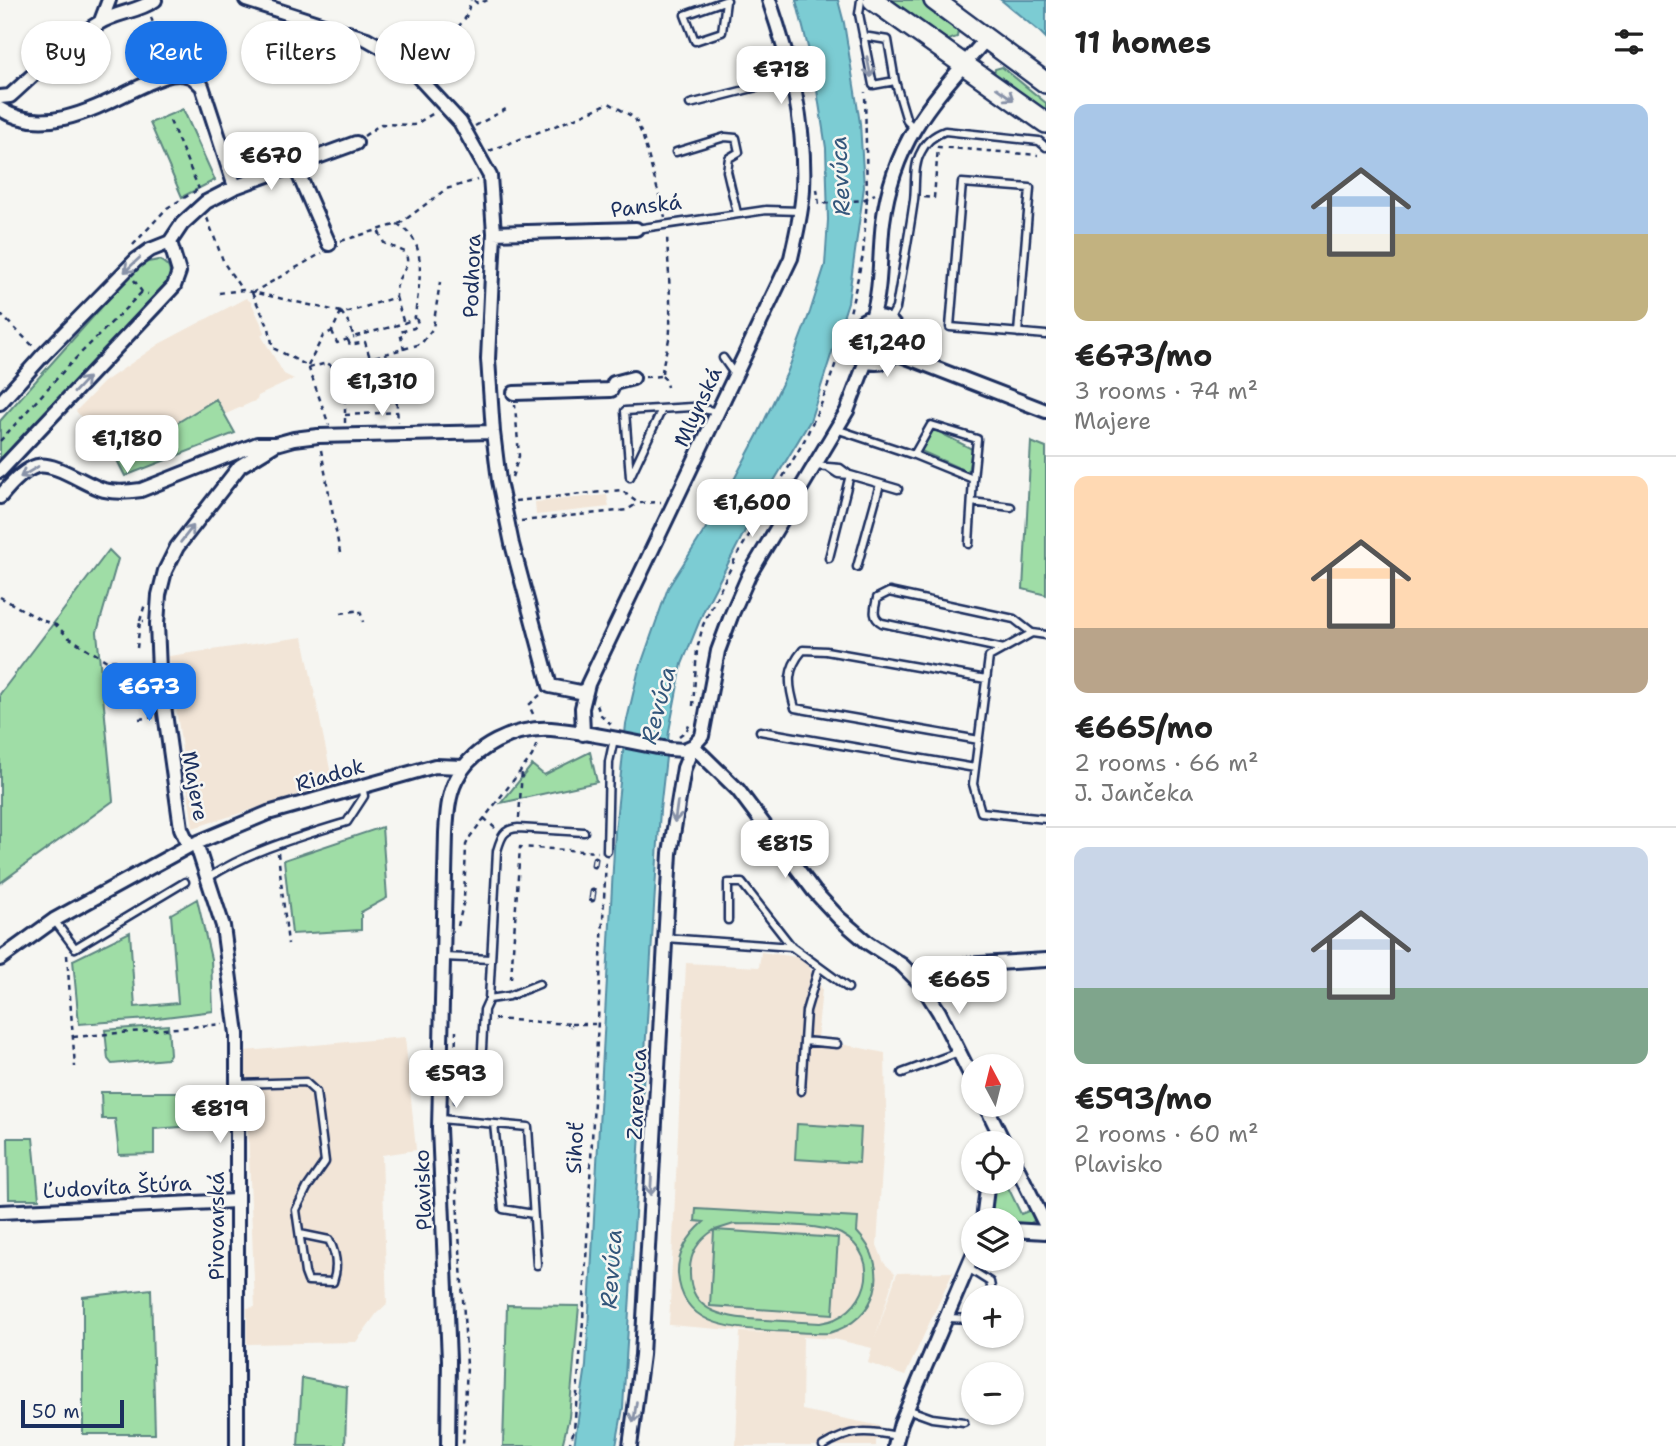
<!DOCTYPE html>
<html lang="en">
<head>
<meta charset="utf-8">
<style>
	body { margin:0; font-family:"Shantell Sans",sans-serif; background:#f6f6f6; color:#222; height:100vh; display:flex; flex-direction:column; font-size:26px; white-space:nowrap }
	* { box-sizing:border-box; margin:0 }
	p { font-size:23px; color:#767676 }
	.icon { flex:none; width:38px; height:38px; fill:none; stroke:currentColor; stroke-width:2; stroke-linecap:round; stroke-linejoin:round }
	.map { position:relative; flex:1; overflow:hidden }
	.sheet { display:flex; flex-direction:column; background:#fff; width:630px }
	.sheet>* { flex:none }
	.guide { position:absolute; left:21px; top:21px; width:665px; height:63px; display:flex; gap:14px }
	.needle { width:46px; rotate:353deg }
	.fabs { position:absolute; left:961px; top:1054px; display:grid; gap:14px }
	.fabs a { display:grid; place-items:center; width:63px; height:63px; border-radius:50%; background:#fff; box-shadow:0 2px 5px #0004; font-size:35px }
	.scale { position:absolute; left:21px; bottom:18px; width:103px; box-sizing:border-box; padding-left:7px; border:4px solid #1b2f5e; border-top:0; font-size:19px; line-height:24px; white-space:nowrap; color:#1b2f5e; -webkit-text-stroke:5px #f6f6f2; paint-order:stroke }
	.price { position:absolute; translate:-50% -60px; padding:0 16px; border-radius:14px; background:#fff; color:#222; font-size:23px; line-height:46px; filter:drop-shadow(0 2px 4px #0008) }
	.price::after { content:''; position:absolute; left:50%; top:42px; width:21px; height:16px; margin-left:-10px; background:inherit; clip-path:polygon(0 0,100% 0,50% 100%) }
	.price.current { background:#1a73e8; color:#fff }
	ul { padding:0; list-style:none }
	li { display:grid; align-content:center; gap:14px; height:371px; padding:0 28px }
	li+li { border-top:2px solid #e0e0e0 }
	li span { display:grid; place-items:center; height:217px; border-radius:14px; color:#555 }
	li>.icon { margin-inline-start:auto }
	span .icon { width:126px; height:126px; fill:#fffc; stroke-width:1 }
	li b { font-size:30px }
	h2 { display:flex; justify-content:space-between; align-items:center; height:84px; padding:0 28px; font-size:30px }
	.chip { padding:0 24px; border-radius:32px; background:#fff; box-shadow:0 2px 5px #0004; font-size:24px; line-height:63px }
	.chip.current { background:#1a73e8; color:#fff }
	main { display:flex; flex:1; min-height:0 }
	.map>svg:first-child { display:block }
	.built { fill:#f2e5d7 }
	.green { fill:#9fdda6; stroke:#5d8682; stroke-width:2; fill-rule:evenodd }
	.water { fill:#7bccd3; stroke:#558da4; stroke-width:2 }
	.lines { fill:none; stroke-linecap:round; stroke-linejoin:round }
	.lane-casing { stroke:#1b2f5e; stroke-width:11 }
	.street-casing { stroke:#1b2f5e; stroke-width:18 }
	.primary-casing { stroke:#1b2f5e; stroke-width:24 }
	.path { stroke:#1b2f5e; stroke-width:2.5; stroke-dasharray:5 5; stroke-linecap:butt }
	.lane { stroke:#f6f6f2; stroke-width:6 }
	.street { stroke:#f6f6f2; stroke-width:12 }
	.primary { stroke:#f6f6f2; stroke-width:19 }
	.rail-casing { stroke:#1b2f5e; stroke-width:7 }
	.rail { stroke:#f6f6f2; stroke-width:4.5; stroke-dasharray:13; stroke-linecap:butt }
	.oneway { stroke:#8892a8 }
	.labels { text-anchor:middle; dominant-baseline:central; stroke-width:5; stroke-linejoin:round; paint-order:stroke }
	.street-label { font-size:21px; fill:#1b2f5e; stroke:#f6f6f2 }
	.water-label { font-size:23px; font-style:italic; fill:#33567b; stroke:#f6f6f2 }
</style>
</head>
<body>
<main>
<div class="map">
<svg width="1046" height="1446" viewBox="0 0 1046 1446">
	<rect width="100%" height="100%" fill="#f6f6f2"/>
	<filter id="ink" filterUnits="userSpaceOnUse"><feTurbulence type="fractalNoise" baseFrequency=".0143" numOctaves="2"/><feDisplacementMap in="SourceGraphic" scale="14" xChannelSelector="R" yChannelSelector="G"/><feConvolveMatrix kernelMatrix="1 2 1 2 8 2 1 2 1" color-interpolation-filters="sRGB"/></filter>
	<g filter="url(#ink)">
		<path class="built" d="M246 298 251 302 265 332 261 335 284 374 294 379 258 396 257 400 226 414 216 400 117 460 76 411 104 382 159 344Z
			M607 495 609 507 536 515 535 502Z
			M303 637 333 784 193 828 169 656Z
			M761 952 804 958 822 989 817 1039 885 1053 886 1108 877 1245 884 1263 895 1273 875 1338 897 1273 953 1272 905 1376 868 1363 872 1348 834 1339 803 1337 802 1410 881 1426 879 1440H876V1446H736L740 1332 768 1333 669 1325 686 963 759 967Z
			M405 1037 416 1150 382 1155 387 1304 377 1313 356 1342 247 1344V1308L255 1307 245 1051Z"/>
		<path class="green" d="M889 0H921L954 24 958 30 957 37 946 41Z
			M1002 67 1046 103V113L994 75 995 69Z
			M183 109 215 180 182 197 150 123Z
			M159 260C170 265 171 270 169 282L0 461V421L133 272 148 262Z
			M216 399 235 433 125 476 117 460Z
			M933 429 972 449 968 472 921 451Z
			M1031 442 1046 448V595L1023 589Z
			M109 550 118 559 97 632 113 801 0 883V694Z
			M590 752 597 782 501 803 532 765 544 775Z
			M382 827 387 898 361 912V930L292 934 284 860Z
			M197 899 211 959 213 1011 149 1019 79 1024 73 960 130 932 135 1007 178 1003 171 914Z
			M168 1025 170 1054 167 1059 112 1064 108 1059 105 1030Z
			M101 1092H186L188 1110 222 1108 221 1124 154 1129V1154L119 1155 115 1119H102Z
			M797 1124 861 1128 859 1163 795 1159Z
			M8 1138H33L39 1199H9Z
			M994 1181H1005L1021 1214 1031 1210 1035 1220 1029 1224H1012V1220H992Z
			M696 1209 858 1218 857 1232C892 1268 878 1320 829 1333 811 1334 792 1332 774 1331 734 1328 682 1328 678 1274 677 1252 688 1236 704 1222L695 1221ZM734 1224C760 1225 820 1223 841 1234 886 1258 866 1317 820 1323 802 1322 784 1321 765 1320 732 1318 688 1316 690 1270 690 1252 700 1239 714 1230L710 1306 833 1314 838 1238 715 1230Z
			M151 1289 155 1434H83V1297Z
			M507 1305 579 1306 569 1417 562 1446H503Z
			M302 1378 347 1387 345 1446H298Z"/>
		<path class="water" d="M796 0H838L844 23 860 123 864 187 848 302 810 421 751 519 704 610 682 664 669 731 660 810 623 1408 616 1446H574L586 1366 615 831 626 724 638 673 668 588 720 506 757 436 787 373 810 312 825 265 828 220 826 148 814 71Z
			M1001 0H1046V38L1040 32Z"/>
		<g class="lines">
			<g class="lane-casing">
				<path id="lane" d="M861 0 859 14 873 85 895 81 907 121 914 128
					M726 1 722 32 695 41 685 15 727 0
					M863 36 888 40 895 81
					M690 104 792 78
					M676 152 725 137 736 138 739 152 729 158 727 171 737 213
					M636 229 766 210 801 211
					M889 321 896 308C902 272 909 236 914 200 916 184 913 166 921 152 926 141 934 135 945 131L1039 141 1046 147
					M1018 333 1030 188 962 183 950 327 1046 335
					M723 358 735 375
					M662 409 630 477 625 411 692 407 718 412
					M836 429 914 455 931 425 977 439 973 479 914 455
					M815 466 840 468 848 474
					M829 468 838 474 850 475 898 489
					M972 502 1011 507
					M969 544 973 479
					M829 558 850 475
					M857 567 880 484
					M1046 635 1032 633 989 657 973 784 981 812 1046 819
					M1004 649 882 623C871 617 875 608 877 598L889 592 1014 619 1032 633
					M760 731 975 768
					M979 740 795 708C788 684 786 670 803 650L826 651 986 679
					M607 851 609 762 614 739
					M208 878C251 850 299 837 347 822L364 796 362 786
					M54 920 75 948 185 882
					M728 920V883H742L792 947
					M665 938 792 947 848 988
					M443 957 491 959
					M819 967 806 1011 804 1041 837 1044
					M489 999 509 996 539 984
					M482 1049 484 1010 489 999 497 851C501 838 503 829 518 828L584 832
					M902 1073 959 1052
					M237 1084 305 1082 316 1092 325 1162 307 1188 296 1210 305 1273 308 1281 333 1282C338 1268 336 1253 329 1240L300 1234
					M801 1091 804 1041
					M440 1119 528 1127 537 1265
					M494 1124 503 1209 533 1214
					M968 1268 990 1282 993 1297
					M947 1318 973 1319
					M907 1409 932 1418 964 1422
					M823 1446C851 1429 866 1430 897 1436"/>
			</g>
			<g class="street-casing">
				<path id="street" d="M246 0 367 39 390 52 411 69 460 122 490 176 494 233 488 359 493 432 499 481 512 544 550 686 585 693
					M101 21 109 0
					M0 97 10 96C38 71 66 42 99 23 116 12 138 12 155 0
					M0 109C48 139 102 104 148 83 161 78 175 70 189 76 194 77 198 83 202 86L235 187
					M295 166 329 244
					M494 233 636 229
					M170 242 182 224 206 202 235 187 356 143
					M853 340a23 23 0 1 1 46 0a23 23 0 1 1-46 0Z
					M872 318C882 287 879 254 883 222 894 138 934 99 987 38
					M896 353 1046 411
					M514 393 611 390 614 383 633 378
					M0 403 43 355 136 260 150 250 170 242 179 272 174 286 0 471
					M0 497C9 486 23 470 37 466 56 462 85 485 104 490 117 493 128 492 141 490L257 444H276
					M583 734 582 708 588 684 791 258C796 235 802 213 803 189 806 124 790 61 769 0
					M693 746 738 790 814 891 839 918 868 943 902 965 922 985 939 1012 973 1080
					M196 843 223 926 237 1034V1446
					M189 846 181 828 159 670 157 624 159 595 165 571 177 547 240 466 276 444 294 439 318 436 493 432
					M0 959 54 920 189 846 268 813 435 766 464 767
					M913 973 929 967 1046 960
					M985 1104 1004 1143
					M1012 1157 1046 1226
					M0 1212 236 1201
					M983 1220 988 1181
					M1012 1230 1046 1232
					M448 1446 449 1360 439 1128 446 833C447 815 448 796 456 780 472 747 515 727 551 729 590 732 630 742 669 749L684 750 693 746
					M630 1446 642 1355 670 853 684 768 693 746 702 736 718 651 731 616 749 575 847 411 866 361
					M895 1446 901 1423 973 1255"/>
			</g>
			<g class="primary-casing">
				<path id="primary" d="M873 0 1046 123
					M934 0 1046 83"/>
			</g>
			<path class="path" d="M474 0 477 3 489 0
				M151 17 166 64
				M418 57 459 26 466 17 471 0
				M170 121 199 189
				M475 126 506 109
				M364 136 381 124 414 125 434 113
				M489 151 573 119 609 103 635 118 643 137 665 217
				M817 189 819 204 863 200 875 194
				M924 197 934 198 938 147 1038 155
				M207 218 224 263 242 290
				M341 241 401 223 446 189 477 180
				M133 245 167 208 199 189
				M134 280 142 292 148 294
				M219 293 243 290 341 312H349L396 297C396 293 396 289 397 285 400 271 412 268 405 252L384 243 378 230
				M252 293 322 253
				M252 293 269 328 273 348 308 366 329 425
				M396 297 404 324
				M341 312 349 323 354 337C368 332 407 325 415 317 418 286 431 241 397 224
				M0 314 33 346
				M332 331 337 343 354 337
				M348 340 350 345 365 342 370 358
				M404 350 400 332 414 328 418 323 416 318
				M308 366 323 336 332 331 341 312
				M309 368 327 363 335 368 421 344 433 328 440 282
				M662 376 665 379 667 387
				M645 377 662 376C662 359 670 345 670 328 671 297 668 265 667 234
				M345 415 398 412
				M345 423V389L395 377 398 422
				M0 441 70 364 142 292
				M321 450 340 553
				M512 477 519 456 515 405
				M515 501 621 490 638 503 661 502
				M521 521 627 510 638 503
				M0 597 41 620 56 625 68 637 107 661 118 660 123 665
				M341 613 360 610 363 622
				M140 621 145 604
				M137 648 140 621H144
				M597 705 600 714 611 724
				M693 706 697 650 703 625 735 559 804 441 822 402 844 340 863 255 867 198 865 92
				M533 714 529 705 540 695
				M139 719 154 717
				M679 736 687 730 690 723
				M484 818 497 830
				M519 818 522 769
				M278 853 288 944
				M458 926 464 900 466 845 469 838 532 756 538 741
				M67 955 75 1067
				M511 979 520 847 598 852
				M494 1019 571 1024 570 1027
				M571 1024H595
				M73 1037 223 1024
				M456 1071 493 1074
				M481 1073V1059
				M454 1104 456 1031
				M454 1149 467 1366 463 1446
				M569 1446 574 1430 583 1321 606 859"/>
			<use href="#lane" class="lane"/>
			<use href="#street" class="street"/>
			<use href="#primary" class="primary"/>
			<g class="rail-casing">
				<path id="rail" d="M594 865 595 859
					M592 899 593 892"/>
			</g>
			<use href="#rail" class="rail"/>
		</g>
		<defs><path id="oneway-shaft" d="M-6 0H5M1.5-3L5.5 0L1.5 3" fill="none" stroke-width="1.6" stroke-linecap="round" stroke-linejoin="round" transform="scale(1.75)"/></defs>
		<g class="oneway">
			<use href="#oneway-shaft" transform="translate(869 67) rotate(79)"/>
			<use href="#oneway-shaft" transform="translate(1005 94) rotate(35)"/>
			<use href="#oneway-shaft" transform="translate(132 265) rotate(137)"/>
			<use href="#oneway-shaft" transform="translate(81 385) rotate(-47)"/>
			<use href="#oneway-shaft" transform="translate(29 472) rotate(149)"/>
			<use href="#oneway-shaft" transform="translate(187 534) rotate(-52)"/>
			<use href="#oneway-shaft" transform="translate(676 812) rotate(98)"/>
			<use href="#oneway-shaft" transform="translate(651 1185) rotate(93)"/>
			<use href="#oneway-shaft" transform="translate(635 1412) rotate(98)"/>
		</g>
	</g>
	<g class="labels">
		<g class="street-label">
			<text transform="translate(646 206) rotate(-7)">Panská</text>
			<text transform="translate(472 276) rotate(-88)">Podhora</text>
			<text transform="translate(698 407) rotate(-65)">Mlynská</text>
			<text transform="translate(330 775) rotate(-16)">Riadok</text>
			<text transform="translate(195 786) rotate(80)">Majere</text>
			<text transform="translate(637 1094) rotate(-87)">Zarevúca</text>
			<text transform="translate(575 1148) rotate(-87)">Sihoť</text>
			<text transform="translate(117 1187) rotate(-3)">Ľudovíta Štúra</text>
			<text transform="translate(423 1190) rotate(-92)">Plavisko</text>
			<text transform="translate(217 1226) rotate(-90)">Pivovarská</text>
		</g>
		<g class="water-label">
			<text transform="translate(840 176) rotate(-93)">Revúca</text>
			<text transform="translate(658 705) rotate(-75)">Revúca</text>
			<text transform="translate(611 1269) rotate(-86)">Revúca</text>
		</g>
	</g>
</svg>
<div class="fabs">
<a><svg class="needle" viewBox="-14 -14 28 28"><path d="M0-13l5 13h-10z" fill="#e53935"/><path d="M0 13l5-13h-10z" fill="#767676"/></svg></a>
<a><svg class="icon" aria-label="locate" viewBox="0 0 24 24"><circle cx="12" cy="12" r="6"/><path d="M12 2v4M12 18v4M2 12h4M18 12h4"/></svg></a>
<a><svg class="icon" aria-label="layers" viewBox="0 0 24 24"><path d="M12 4l9 5-9 5-9-5zM3 14l9 5 9-5"/></svg></a>
<a>+</a>
<a>−</a>
</div>
<div class="scale">50 m</div>
<b class="price" style="left:781px;top:106px">€718</b>
<b class="price" style="left:271px;top:192px">€670</b>
<b class="price" style="left:887px;top:379px">€1,240</b>
<b class="price" style="left:382px;top:418px">€1,310</b>
<b class="price" style="left:127px;top:475px">€1,180</b>
<b class="price" style="left:752px;top:539px">€1,600</b>
<b class="price current" style="left:149px;top:723px">€673</b>
<b class="price" style="left:785px;top:880px">€815</b>
<b class="price" style="left:959px;top:1016px">€665</b>
<b class="price" style="left:456px;top:1110px">€593</b>
<b class="price" style="left:220px;top:1145px">€819</b>
<div class="guide">
<a class="chip">Buy</a>
<a class="chip current">Rent</a>
<a class="chip">Filters</a>
<a class="chip">New</a>
</div>
</div>
<section class="sheet">
<h2>11 homes<svg class="icon" aria-label="filters" viewBox="0 0 24 24"><path d="M4 7h16M4 17h16"/><circle cx="9" cy="7" r="2"/><circle cx="15" cy="17" r="2"/></svg></h2>
<ul>
<li><span style="background:linear-gradient(#a9c7e8 60%,#c2b280 0)"><svg class="icon" aria-label="home" viewBox="0 0 24 24"><path d="M3 11l9-7 9 7M6 9v11h12V9"/></svg></span><div><b>€673/mo</b><p>3 rooms · 74 m²</p><p>Majere</p></div></li>
<li><span style="background:linear-gradient(#ffd9b3 70%,#b9a48a 0)"><svg class="icon" aria-label="home" viewBox="0 0 24 24"><path d="M3 11l9-7 9 7M6 9v11h12V9"/></svg></span><div><b>€665/mo</b><p>2 rooms · 66 m²</p><p>J. Jančeka</p></div></li>
<li><span style="background:linear-gradient(#c9d6e8 65%,#7fa58c 0)"><svg class="icon" aria-label="home" viewBox="0 0 24 24"><path d="M3 11l9-7 9 7M6 9v11h12V9"/></svg></span><div><b>€593/mo</b><p>2 rooms · 60 m²</p><p>Plavisko</p></div></li>
</ul>
</section>
</main>
</body>
</html>
